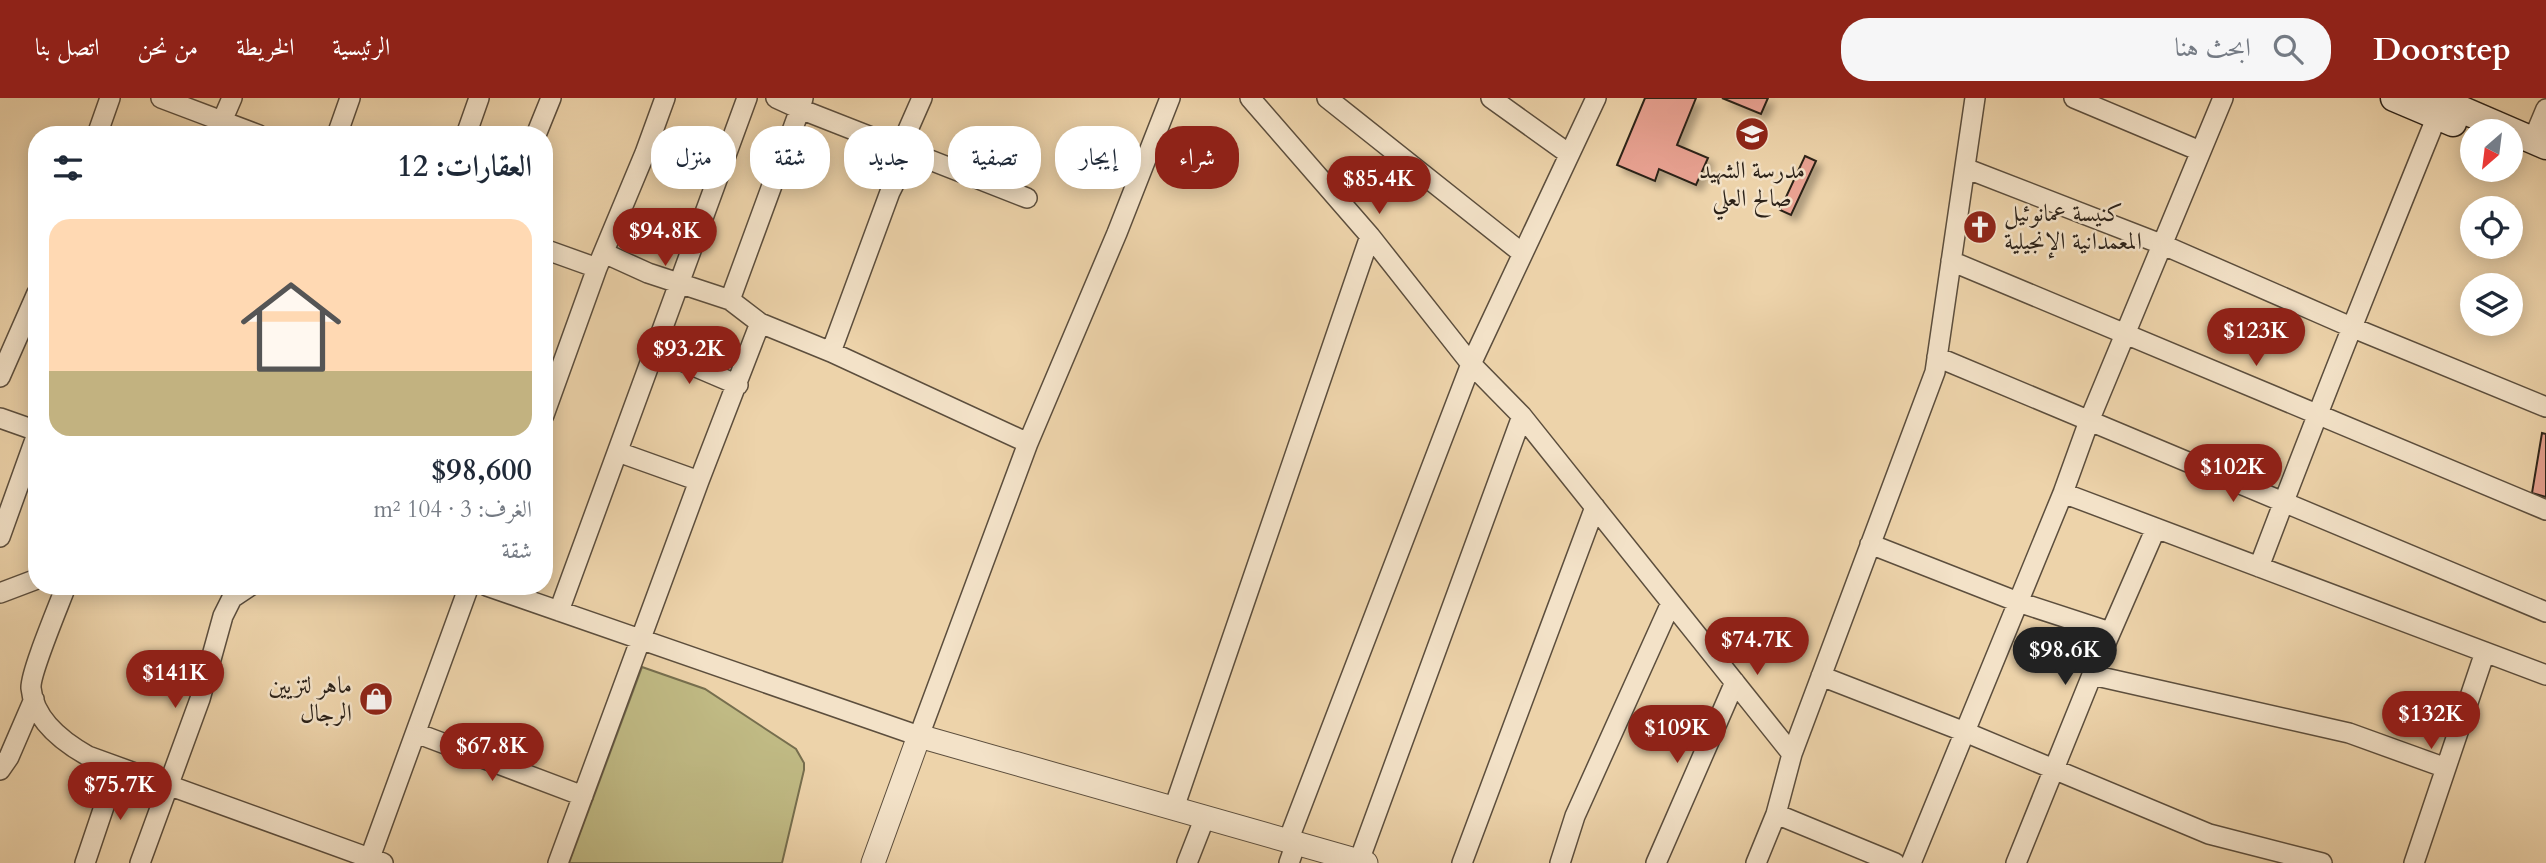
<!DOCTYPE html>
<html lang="ar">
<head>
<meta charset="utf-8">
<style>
	body { margin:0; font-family:Cardo,Amiri,serif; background:#f6f6f7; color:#1f2937; direction:rtl; height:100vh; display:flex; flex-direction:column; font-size:26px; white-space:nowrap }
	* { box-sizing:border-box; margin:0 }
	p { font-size:23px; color:#747a83 }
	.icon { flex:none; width:38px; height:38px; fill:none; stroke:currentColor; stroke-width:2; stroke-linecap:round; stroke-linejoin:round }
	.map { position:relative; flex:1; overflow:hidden; direction:ltr }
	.details { position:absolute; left:28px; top:28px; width:525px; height:469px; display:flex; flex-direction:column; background:#fff; border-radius:28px; box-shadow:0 4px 18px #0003; direction:rtl }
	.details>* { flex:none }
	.hud { position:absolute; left:574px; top:28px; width:665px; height:63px; direction:rtl; display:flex; gap:14px }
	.needle { width:46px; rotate:208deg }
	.tools { position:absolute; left:2460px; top:21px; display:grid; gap:14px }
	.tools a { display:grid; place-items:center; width:63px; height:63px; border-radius:50%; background:#fff; box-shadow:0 4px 18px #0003; font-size:35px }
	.price { position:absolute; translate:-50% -60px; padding:0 16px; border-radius:24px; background:#8f2418; color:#fff; font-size:23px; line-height:46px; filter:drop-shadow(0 2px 4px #0008) }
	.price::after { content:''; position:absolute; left:50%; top:42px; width:21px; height:16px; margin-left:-10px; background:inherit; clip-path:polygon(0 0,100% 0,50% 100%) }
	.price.on { background:#222; color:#fff }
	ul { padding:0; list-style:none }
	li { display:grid; align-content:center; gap:14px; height:371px; padding:0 21px }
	li span { display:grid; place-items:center; height:217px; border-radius:21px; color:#555 }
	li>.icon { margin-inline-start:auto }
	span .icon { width:126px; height:126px; fill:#fffc; stroke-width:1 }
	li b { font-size:30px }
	h2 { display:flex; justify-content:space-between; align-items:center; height:84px; padding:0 21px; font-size:30px }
	.pill { padding:0 24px; border-radius:28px; background:#fff; box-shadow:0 4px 18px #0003; font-size:24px; line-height:63px }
	.pill.on { background:#8f2418; color:#fff }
	header { display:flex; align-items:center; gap:42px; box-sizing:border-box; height:98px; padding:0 35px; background:#8f2418; color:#fff }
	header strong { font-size:33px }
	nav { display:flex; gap:38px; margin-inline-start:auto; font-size:24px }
	.search { width:490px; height:63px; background:#f6f6f7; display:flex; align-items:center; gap:18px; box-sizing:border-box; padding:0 24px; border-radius:28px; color:#747a83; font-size:26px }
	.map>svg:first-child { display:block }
	.green { fill:#c0ba84; stroke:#766e4e; stroke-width:2 }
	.building { fill:#e8a191; stroke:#2c2219; stroke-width:2; filter:url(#shadow) }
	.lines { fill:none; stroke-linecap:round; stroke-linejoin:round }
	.minor-casing { stroke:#5c4e3d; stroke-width:22 }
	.tertiary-casing { stroke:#5c4e3d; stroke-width:25 }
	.secondary-casing { stroke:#2c2219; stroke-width:29 }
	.minor { stroke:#f3e2c8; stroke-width:19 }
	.tertiary { stroke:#f3e2c8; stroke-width:23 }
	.secondary { stroke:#f3e2c8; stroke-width:26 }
	.labels { text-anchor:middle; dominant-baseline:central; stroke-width:5; stroke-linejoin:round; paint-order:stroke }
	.poi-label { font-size:24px; fill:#2c2219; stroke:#f3e2c8 }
</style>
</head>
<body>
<header>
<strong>Doorstep</strong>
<div class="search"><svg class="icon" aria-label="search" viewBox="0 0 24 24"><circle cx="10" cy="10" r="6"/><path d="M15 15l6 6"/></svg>ابحث هنا</div>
<nav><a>الرئيسية</a><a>الخريطة</a><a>من نحن</a><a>اتصل بنا</a></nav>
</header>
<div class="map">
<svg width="2546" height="765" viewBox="0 0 2546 765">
	<defs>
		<filter id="shadow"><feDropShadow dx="6" dy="6" stdDeviation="3.5" flood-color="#0004"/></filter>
	</defs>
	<rect width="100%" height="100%" fill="#edd3aa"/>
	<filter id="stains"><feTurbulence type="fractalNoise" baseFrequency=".00286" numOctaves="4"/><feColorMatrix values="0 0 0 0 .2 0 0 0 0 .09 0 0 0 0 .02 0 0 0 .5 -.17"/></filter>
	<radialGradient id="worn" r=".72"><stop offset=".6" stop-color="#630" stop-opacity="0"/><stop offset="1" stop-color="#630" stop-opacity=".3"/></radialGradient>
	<path class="green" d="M642 569 705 591 796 651 804 665V672L782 765H569Z"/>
	<path class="building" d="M1645 0H1696L1677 47 1708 60 1696 87 1659 71 1655 83 1617 67Z
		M1722 0H1768L1761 16Z
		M1805 58 1816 63 1791 117 1780 112Z
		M2542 335 2546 336V399L2532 395Z"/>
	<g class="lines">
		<g class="minor-casing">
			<path id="minor" d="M161 0 259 37
				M803 0 800 11 1027 100
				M1250 0 1370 138 1471 266 1288 743
				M1327 0 1522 155
				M1491 0 1569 56
				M1596 0 1471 266 1522 318 1792 656 1935 274 1975 0
				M2074 0 2200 53
				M97 37 110 0
				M216 37 232 0
				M337 37 350 0
				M466 37 479 0
				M536 37 551 0
				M2533 42 2546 11
				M900 50 922 0
				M910 54 890 94 831 254 1028 345
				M1965 70 2161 146 2351 229 2546 309
				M544 151 597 170
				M604 155 648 175 730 202 760 225 831 254
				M1951 163 2546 412
				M730 202 800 11 776 0
				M656 252 738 287
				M1937 259 2546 514
				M0 279 37 195
				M544 317 597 170 645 55 665 0
				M0 320 37 333
				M618 354 699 383
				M2063 395 2546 577
				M0 439 37 336
				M1870 446 2018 504 2110 534
				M2259 469C2316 318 2376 168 2437 18
				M66 488C59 507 30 575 31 590 34 622 63 644 88 658L383 765
				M487 488 919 638 1028 345 1117 135 1170 0
				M0 495 37 481
				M559 513 747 0
				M2092 577 2349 635 2446 670
				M1821 578 1965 634 2209 736 2322 765
				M416 635 583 698
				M0 672 9 659 34 601
				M1174 710 1370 138
				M1776 716 1895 765
				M1359 763 1522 318
				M85 765 117 670
				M140 765 200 601 223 518 232 500 250 488
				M368 765 469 488
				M558 765 699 383 760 225
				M1187 765 1205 719
				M1289 765 1296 745
				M1462 765 1595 409
				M1560 765 1575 718 1671 505
				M1656 765 1735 584
				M1756 765 1776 716 1792 656
				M1911 765 2063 395 2089 323 2223 0
				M2016 765 2092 577 2156 430
				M2414 765 2485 554"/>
		</g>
		<g class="tertiary-casing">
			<path id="tertiary" d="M873 765 919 638 1366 765"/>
		</g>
		<g class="secondary-casing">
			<path id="secondary" d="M2394 0 2453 25
				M2435 0 2546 48"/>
		</g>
		<use href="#minor" class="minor"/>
		<use href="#tertiary" class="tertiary"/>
		<use href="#secondary" class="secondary"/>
	</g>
	<defs>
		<g id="school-disc" transform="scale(1.75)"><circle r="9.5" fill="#8f2418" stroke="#f3e2c8"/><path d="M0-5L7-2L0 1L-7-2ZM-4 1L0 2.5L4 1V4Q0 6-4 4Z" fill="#fff"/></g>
		<g id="church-disc" transform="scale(1.75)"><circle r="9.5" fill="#8f2418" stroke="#f3e2c8"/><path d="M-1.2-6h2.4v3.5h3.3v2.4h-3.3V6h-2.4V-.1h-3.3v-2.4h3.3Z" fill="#fff"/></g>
		<g id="shop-disc" transform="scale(1.75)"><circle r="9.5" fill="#8f2418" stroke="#f3e2c8"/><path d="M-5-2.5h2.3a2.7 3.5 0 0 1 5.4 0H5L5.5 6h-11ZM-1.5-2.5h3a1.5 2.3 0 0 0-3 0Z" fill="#fff"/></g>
	</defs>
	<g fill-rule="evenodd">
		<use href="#school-disc" x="1752" y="36"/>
		<use href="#church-disc" x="1980" y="129"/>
		<use href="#shop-disc" x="376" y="601"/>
	</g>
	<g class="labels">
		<g class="poi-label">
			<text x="1752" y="72">مدرسة الشهيد<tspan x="1752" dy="28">صالح العلي</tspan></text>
			<text x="2004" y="115" text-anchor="start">كنيسة عمانوئيل<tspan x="2004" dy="28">المعمدانية الإنجيلية</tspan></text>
			<text x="352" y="587" text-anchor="end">ماهر لتزيين<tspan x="352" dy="28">الرجال</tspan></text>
		</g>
	</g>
	<rect width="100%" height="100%" filter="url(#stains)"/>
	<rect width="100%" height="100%" fill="url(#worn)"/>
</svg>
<div class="tools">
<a><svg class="needle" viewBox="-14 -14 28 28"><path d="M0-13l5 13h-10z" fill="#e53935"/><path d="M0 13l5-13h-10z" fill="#747a83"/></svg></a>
<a><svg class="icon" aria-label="locate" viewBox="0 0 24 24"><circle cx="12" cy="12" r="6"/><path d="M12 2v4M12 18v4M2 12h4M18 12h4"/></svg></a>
<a><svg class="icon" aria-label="layers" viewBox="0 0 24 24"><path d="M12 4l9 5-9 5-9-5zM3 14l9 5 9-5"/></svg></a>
</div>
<b class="price" style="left:1379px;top:118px">$85.4K</b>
<b class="price" style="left:665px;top:170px">$94.8K</b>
<b class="price" style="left:2256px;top:270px">$123K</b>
<b class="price" style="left:689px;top:288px">$93.2K</b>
<b class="price" style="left:2233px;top:406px">$102K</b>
<b class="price" style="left:1757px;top:579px">$74.7K</b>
<b class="price on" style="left:2065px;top:589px">$98.6K</b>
<b class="price" style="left:175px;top:612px">$141K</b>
<b class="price" style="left:2431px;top:653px">$132K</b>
<b class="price" style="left:1677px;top:667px">$109K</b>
<b class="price" style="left:492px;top:685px">$67.8K</b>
<b class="price" style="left:120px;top:724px">$75.7K</b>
<div class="hud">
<a class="pill on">شراء</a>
<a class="pill">إيجار</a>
<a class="pill">تصفية</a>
<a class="pill">جديد</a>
<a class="pill">شقة</a>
<a class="pill">منزل</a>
</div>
<section class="details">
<h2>العقارات: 12<svg class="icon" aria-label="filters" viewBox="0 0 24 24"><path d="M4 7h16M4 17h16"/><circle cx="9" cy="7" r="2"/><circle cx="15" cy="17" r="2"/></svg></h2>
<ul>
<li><span style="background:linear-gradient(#ffd9b3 70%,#c2b280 0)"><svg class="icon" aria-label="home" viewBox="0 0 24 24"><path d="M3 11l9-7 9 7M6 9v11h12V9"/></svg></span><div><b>$98,600</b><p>الغرف: 3 · 104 m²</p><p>شقة</p></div></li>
</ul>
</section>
</div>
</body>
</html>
